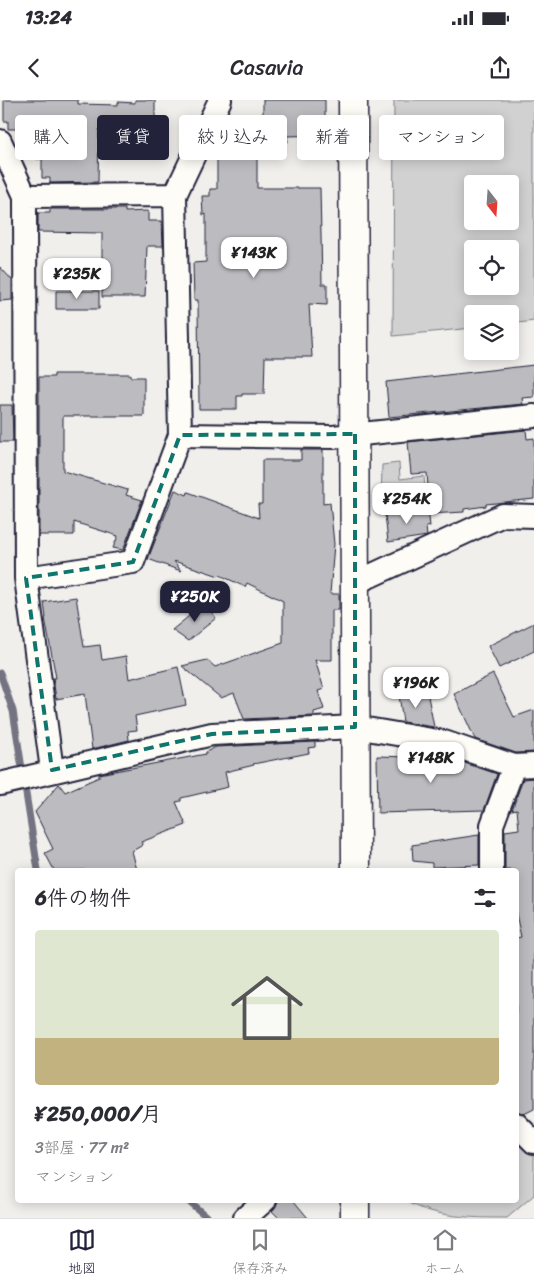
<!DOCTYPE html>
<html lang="ja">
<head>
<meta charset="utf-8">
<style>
	body { margin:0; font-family:Sriracha,"Klee One",sans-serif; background:#f2f2f3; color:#2b2b33; height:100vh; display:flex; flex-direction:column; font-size:19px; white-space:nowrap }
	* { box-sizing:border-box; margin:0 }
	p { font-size:16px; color:#7c7c81 }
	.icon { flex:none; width:28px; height:28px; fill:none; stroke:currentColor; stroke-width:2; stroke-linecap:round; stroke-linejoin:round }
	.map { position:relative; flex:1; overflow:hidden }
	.panel { position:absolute; left:15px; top:768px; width:504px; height:335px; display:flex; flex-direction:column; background:#fff; border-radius:5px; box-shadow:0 2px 12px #0003 }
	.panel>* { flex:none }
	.banner { position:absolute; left:15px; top:15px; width:505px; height:45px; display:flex; gap:10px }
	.needle { width:32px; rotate:163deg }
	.fabs { position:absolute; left:464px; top:75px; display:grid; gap:10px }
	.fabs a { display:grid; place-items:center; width:55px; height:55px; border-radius:5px; background:#fff; box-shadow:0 2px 12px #0003; font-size:25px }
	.price { position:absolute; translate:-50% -42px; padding:0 11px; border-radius:10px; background:#fff; color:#222; font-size:16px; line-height:32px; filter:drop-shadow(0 1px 2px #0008) }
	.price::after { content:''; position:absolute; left:50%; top:30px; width:15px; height:11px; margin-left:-8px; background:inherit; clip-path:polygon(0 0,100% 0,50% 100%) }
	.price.active { background:#22223b; color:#fff }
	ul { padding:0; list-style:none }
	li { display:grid; align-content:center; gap:10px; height:265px; padding:0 20px }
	li span { display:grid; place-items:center; height:155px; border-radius:5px; color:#555 }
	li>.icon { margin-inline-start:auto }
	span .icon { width:90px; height:90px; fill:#fffc; stroke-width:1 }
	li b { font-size:21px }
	h2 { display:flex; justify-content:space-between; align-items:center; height:60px; padding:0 20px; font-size:21px }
	.tag { padding:0 18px; border-radius:5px; background:#fff; box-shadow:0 2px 12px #0003; font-size:18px; line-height:45px }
	.tag.active { background:#22223b; color:#fff }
	.status { display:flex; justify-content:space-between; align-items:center; height:35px; padding:0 25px; background:#fff; direction:ltr }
	.status svg { height:14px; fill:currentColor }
	header { display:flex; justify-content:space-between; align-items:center; height:65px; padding:0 20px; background:#fff; font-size:22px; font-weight:600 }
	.tab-bar { display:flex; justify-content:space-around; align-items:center; height:70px; border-top:1px solid #e1e1e2; background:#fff; font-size:14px; color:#7c7c81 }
	.tab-bar a { display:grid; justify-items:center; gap:2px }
	.tab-bar .active { color:#22223b }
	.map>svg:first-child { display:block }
	.green { fill:#d2d1d1; stroke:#7a7a86; fill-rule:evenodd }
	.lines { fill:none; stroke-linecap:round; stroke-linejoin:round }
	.stream { stroke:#737381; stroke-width:7 }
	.building { fill:#bcbcc0; stroke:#22223b }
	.street-casing { stroke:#22223b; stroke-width:26 }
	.secondary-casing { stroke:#22223b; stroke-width:31 }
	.street { stroke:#fdfcf7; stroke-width:22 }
	.secondary { stroke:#fdfcf7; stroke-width:28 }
	.marked { fill:none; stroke:#0f766e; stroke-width:4; stroke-dasharray:10 6; stroke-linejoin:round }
</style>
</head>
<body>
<div class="status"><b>13:24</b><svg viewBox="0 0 49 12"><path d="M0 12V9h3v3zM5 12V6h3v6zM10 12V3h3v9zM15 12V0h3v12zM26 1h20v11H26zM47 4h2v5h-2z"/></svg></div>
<header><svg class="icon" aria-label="back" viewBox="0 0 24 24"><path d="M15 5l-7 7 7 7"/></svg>Casavia<svg class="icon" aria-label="share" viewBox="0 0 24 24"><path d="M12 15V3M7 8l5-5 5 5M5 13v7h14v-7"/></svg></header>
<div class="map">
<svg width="534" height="1118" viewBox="0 0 534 1118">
	<rect width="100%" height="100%" fill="#f0efec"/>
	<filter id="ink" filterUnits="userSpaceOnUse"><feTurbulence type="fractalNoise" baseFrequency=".02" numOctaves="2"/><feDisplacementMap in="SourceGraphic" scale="10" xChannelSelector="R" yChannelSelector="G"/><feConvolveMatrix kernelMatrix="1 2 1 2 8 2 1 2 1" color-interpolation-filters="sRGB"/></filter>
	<g filter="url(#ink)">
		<path class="green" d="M394 0H534V221L510 224V214H472V228L393 236ZM472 84H510V121H472ZM472 149H510V186H472Z
			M399 363 400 379 424 376 426 403 381 408 382 365Z
			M516 1034 534 1052V1095L507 1118C472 1118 435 1118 404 1100H516Z"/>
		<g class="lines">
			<path class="stream" d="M0 573 13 611 38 770
				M187 1100 208 1118"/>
		</g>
		<path class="building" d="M4 0H78V4L118 5V2L135 3V0H155V29H99L98 82 50 83V78H42V59H36V29H8V21H4Z
			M263 0H325V35L287 36 288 42H263Z
			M217 50H257V88H320L322 184H327V205L309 204 312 257H265L264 294H242V296H237V309H199L198 200H194L193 163 206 162V114L203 115 202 96H210V89H217Z
			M50 109H125V112L148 111V121H162L163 146H147L145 197H102V133L38 132V113H50Z
			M0 167 12 180V200L0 201Z
			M56 191H99V209H56Z
			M534 265V297L522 298 523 304 389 317 386 282Z
			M54 274H130V277H144V316H63V371L128 390 126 395 142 400 123 450 113 448 118 436 74 422V435H39V277H54Z
			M0 305H12L13 342H0Z
			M526 330 527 339 534 338V399L486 404V406L464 409V412L430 414 427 373 411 374 408 342Z
			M301 350H323V404L330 403 334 444 330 494H339V510H332V560H315L324 589 318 591 324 609 314 612V616L244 619 234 593 221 598 182 566 207 560 215 567 283 543V501L247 483 245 487 220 475 219 476 174 461 181 471 148 459 175 390 187 395 188 392 259 418 258 404H262V360H301Z
			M428 409 430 426 426 427 427 436 388 442 385 414Z
			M76 497 84 547 100 545 102 560 126 556 129 579 178 567 186 605 135 616 137 630 128 631 129 640 92 649 85 594 56 599 53 578H56L45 518H46L44 502Z
			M205 503 216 518 188 541 172 530Z
			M534 523V551L499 568 488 546Z
			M493 574 514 617 534 610V652L516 653 475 639 454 594Z
			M427 591 434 627 403 622 399 595Z
			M315 642V647L308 648 309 653 253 664 254 665 225 672 228 687 181 698V701L176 702 186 725 141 742 143 745 132 751 137 770H54L45 753 53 749 35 712 59 684 65 692 99 677V674L206 654V652L216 647Z
			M408 649 441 655 497 674 484 710 378 713 377 656 409 657Z
			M534 678V1009L524 1014 516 1011V838L521 837 516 814V770H505V731L519 729 517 709 512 710 523 679Z
			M479 735V765L432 767V763L413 761 412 745Z
			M279 1100H293L308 1118H279L272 1111Z"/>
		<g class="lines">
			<g class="street-casing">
				<path id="street" d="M0 41 25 96 26 478 52 670
					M25 96 175 95
					M180 335 333 337 534 316
					M26 478 133 462 180 335 175 95 220 0
					M355 483 503 415 534 416
					M0 684 212 634 355 627 444 642 514 666 534 665
					M492 770V725L514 666
					M516 1024 534 1042
					M245 1118 265 1100"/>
			</g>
			<g class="secondary-casing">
				<path id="secondary" d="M353 0 356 770
					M355 1118V1100"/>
			</g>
			<use href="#street" class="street"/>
			<use href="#secondary" class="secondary"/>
		</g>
	</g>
	<path class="marked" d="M355 334V627L212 634 52 670 26 478 133 462 180 335Z"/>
</svg>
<div class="fabs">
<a><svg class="needle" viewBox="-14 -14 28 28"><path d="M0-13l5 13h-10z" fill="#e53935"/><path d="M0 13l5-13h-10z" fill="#7c7c81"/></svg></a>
<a><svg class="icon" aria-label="locate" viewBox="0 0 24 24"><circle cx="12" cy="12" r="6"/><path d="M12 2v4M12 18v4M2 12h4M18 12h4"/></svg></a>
<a><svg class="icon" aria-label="layers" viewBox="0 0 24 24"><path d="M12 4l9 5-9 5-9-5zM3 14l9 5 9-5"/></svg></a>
</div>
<b class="price" style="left:254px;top:179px">¥143K</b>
<b class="price" style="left:77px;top:200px">¥235K</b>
<b class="price" style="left:407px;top:425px">¥254K</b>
<b class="price active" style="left:195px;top:523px">¥250K</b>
<b class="price" style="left:416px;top:609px">¥196K</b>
<b class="price" style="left:431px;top:684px">¥148K</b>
<div class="banner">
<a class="tag">購入</a>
<a class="tag active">賃貸</a>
<a class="tag">絞り込み</a>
<a class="tag">新着</a>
<a class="tag">マンション</a>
</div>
<section class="panel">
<h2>6件の物件<svg class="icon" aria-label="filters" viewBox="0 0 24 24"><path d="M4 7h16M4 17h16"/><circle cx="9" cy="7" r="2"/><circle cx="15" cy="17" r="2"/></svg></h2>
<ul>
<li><span style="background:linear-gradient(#dfe7d0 70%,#c2b280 0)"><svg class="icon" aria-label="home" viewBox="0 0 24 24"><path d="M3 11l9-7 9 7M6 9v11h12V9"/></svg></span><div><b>¥250,000/月</b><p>3部屋 · 77 m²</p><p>マンション</p></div></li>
</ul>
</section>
</div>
<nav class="tab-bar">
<a class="active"><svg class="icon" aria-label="map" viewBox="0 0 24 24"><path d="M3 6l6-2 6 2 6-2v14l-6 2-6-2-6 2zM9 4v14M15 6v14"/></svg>地図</a>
<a><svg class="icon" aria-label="saved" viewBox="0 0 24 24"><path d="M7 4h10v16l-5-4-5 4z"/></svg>保存済み</a>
<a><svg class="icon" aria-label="home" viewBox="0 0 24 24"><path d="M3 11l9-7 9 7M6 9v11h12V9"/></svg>ホーム</a>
</nav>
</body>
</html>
